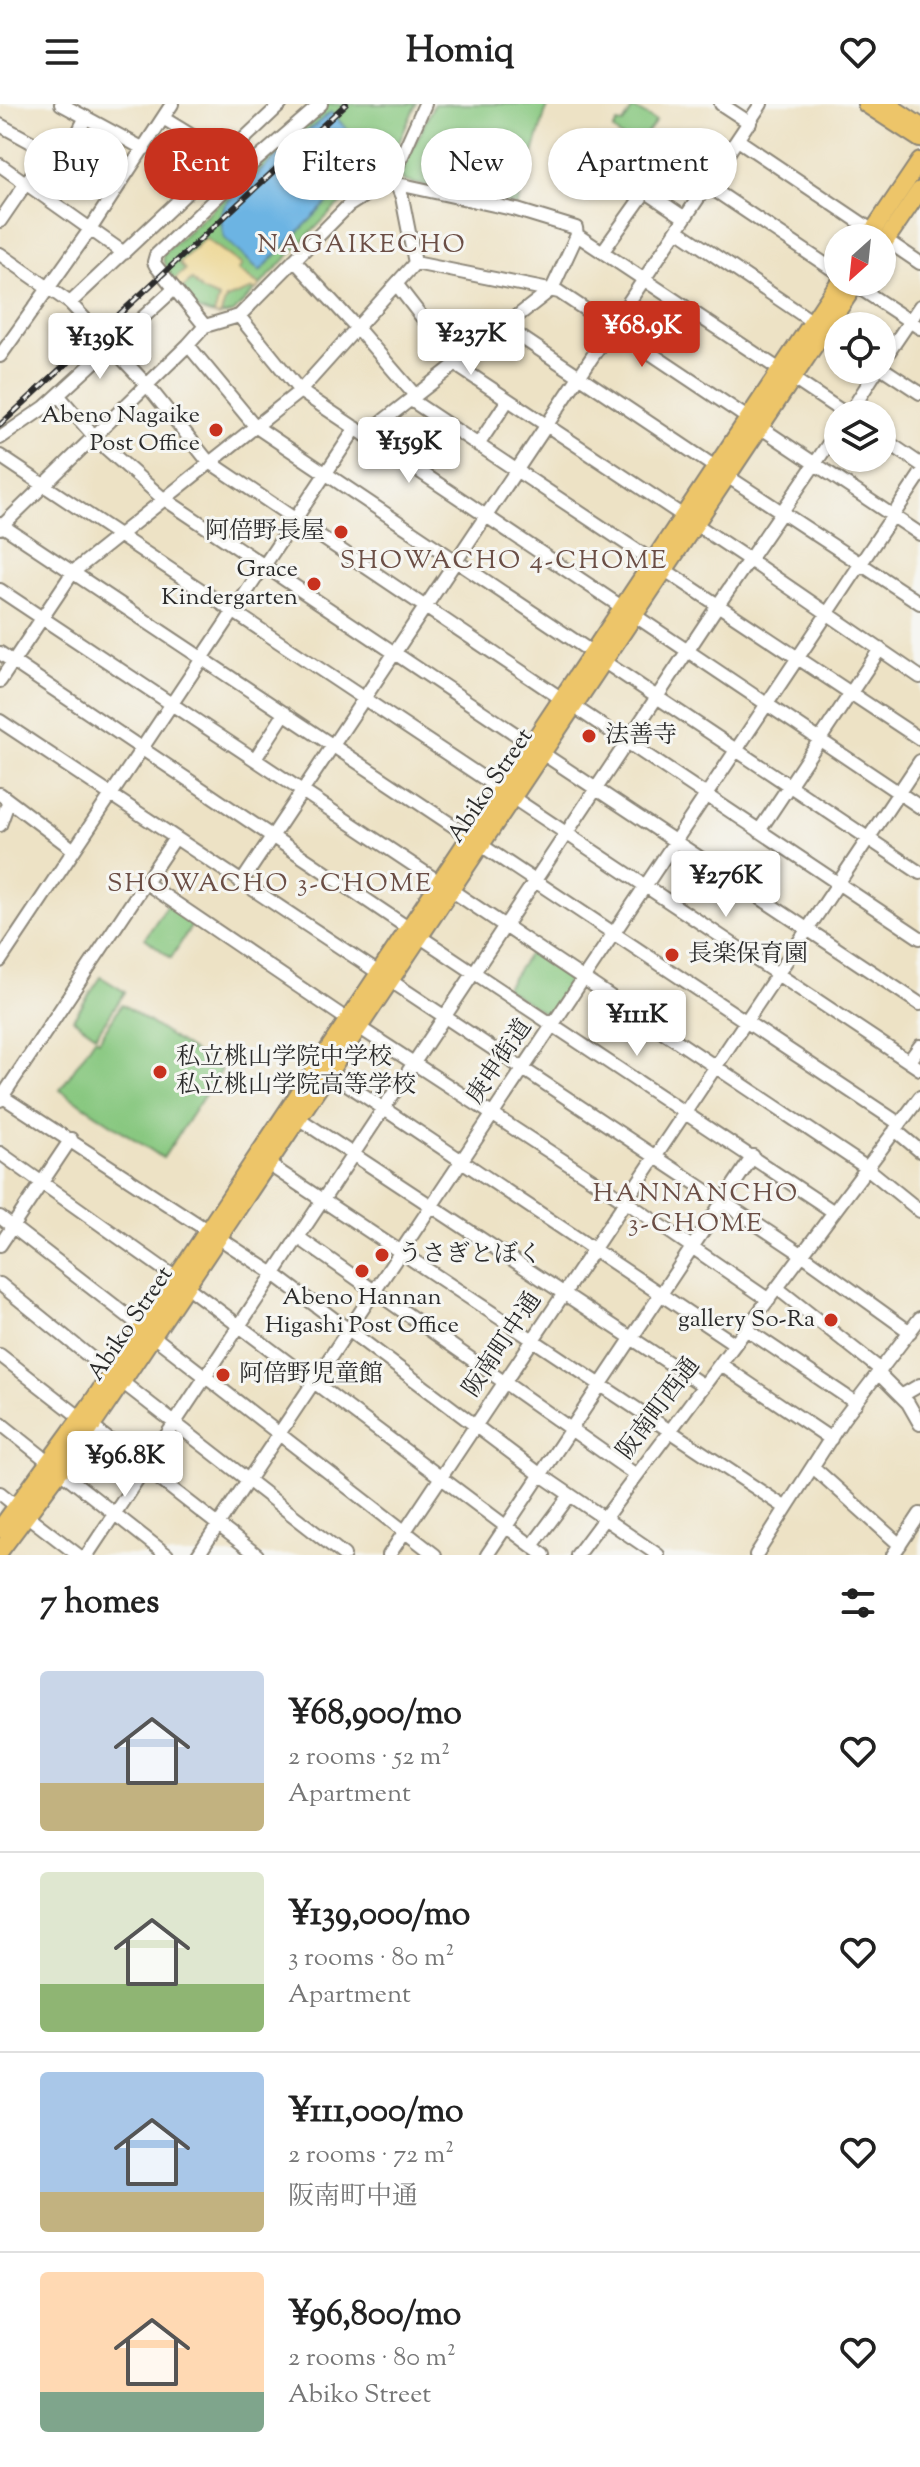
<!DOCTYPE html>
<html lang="en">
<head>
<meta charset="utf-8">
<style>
	body { margin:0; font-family:"Sorts Mill Goudy","Noto Serif JP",serif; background:#f6f6f6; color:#222; height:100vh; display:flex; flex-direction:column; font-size:30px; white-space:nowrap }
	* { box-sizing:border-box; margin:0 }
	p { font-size:26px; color:#767676 }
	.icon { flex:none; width:44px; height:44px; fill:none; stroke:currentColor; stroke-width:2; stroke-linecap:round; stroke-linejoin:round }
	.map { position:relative; height:1451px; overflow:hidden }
	.details { display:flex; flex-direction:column; background:#fff; flex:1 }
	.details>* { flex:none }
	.guide { position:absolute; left:24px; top:24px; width:872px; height:72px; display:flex; gap:16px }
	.needle { width:52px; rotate:207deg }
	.controls { position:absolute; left:824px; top:120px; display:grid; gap:16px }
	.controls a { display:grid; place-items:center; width:72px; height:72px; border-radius:50%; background:#fff; box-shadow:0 2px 6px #0004; font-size:40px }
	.price { position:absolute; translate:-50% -68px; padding:0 18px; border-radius:8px; background:#fff; color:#222; font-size:26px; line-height:52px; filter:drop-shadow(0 2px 4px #0008) }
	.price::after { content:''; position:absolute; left:50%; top:48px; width:24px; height:18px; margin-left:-12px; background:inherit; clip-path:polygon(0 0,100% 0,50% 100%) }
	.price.current { background:#c8321e; color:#fff }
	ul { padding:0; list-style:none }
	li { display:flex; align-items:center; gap:24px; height:200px; padding:0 40px }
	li+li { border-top:2px solid #e0e0e0 }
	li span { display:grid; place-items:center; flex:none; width:224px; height:160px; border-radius:8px; color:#555 }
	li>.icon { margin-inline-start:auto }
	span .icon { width:96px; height:96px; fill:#fffc; stroke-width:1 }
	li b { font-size:34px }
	h2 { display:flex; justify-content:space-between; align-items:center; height:96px; padding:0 40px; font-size:34px }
	.chip { padding:0 28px; border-radius:36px; background:#fff; box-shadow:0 2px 6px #0004; font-size:28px; line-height:72px }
	.chip.current { background:#c8321e; color:#fff }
	header { display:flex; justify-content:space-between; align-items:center; height:104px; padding:0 40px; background:#fff; font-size:36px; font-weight:700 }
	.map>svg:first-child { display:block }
	.green { fill:#88c880; stroke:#5a7a56; stroke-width:2 }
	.sand { fill:#eeda9e; stroke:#8c8264; stroke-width:2 }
	.water { fill:#6cb4e3; stroke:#4c7087; stroke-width:2 }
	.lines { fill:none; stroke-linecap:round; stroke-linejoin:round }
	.minor-casing { stroke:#8c8678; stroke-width:16 }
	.major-casing { stroke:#8c8678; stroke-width:20 }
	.minor { stroke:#fff; stroke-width:12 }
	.major { stroke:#edc569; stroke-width:16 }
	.rail-casing { stroke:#2b2b2b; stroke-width:6 }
	.rail { stroke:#f6f6f2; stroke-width:3; stroke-dasharray:9; stroke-linecap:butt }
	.poi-dot { fill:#c8321e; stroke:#f6f6f2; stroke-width:3 }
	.labels { text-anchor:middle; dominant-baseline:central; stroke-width:6; stroke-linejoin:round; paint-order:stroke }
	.poi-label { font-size:24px; fill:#2b2b2b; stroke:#f6f6f2; text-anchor:start }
	.street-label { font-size:24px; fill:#2b2b2b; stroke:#f6f6f2 }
	.neighbourhood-label { font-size:26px; letter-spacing:2px; fill:#6b4e45; stroke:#f6f6f2 }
</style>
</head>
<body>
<header><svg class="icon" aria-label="menu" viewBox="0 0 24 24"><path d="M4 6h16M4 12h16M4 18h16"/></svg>Homiq<svg class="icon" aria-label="heart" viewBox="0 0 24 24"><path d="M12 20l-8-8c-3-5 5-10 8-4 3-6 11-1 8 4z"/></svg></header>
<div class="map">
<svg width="920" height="1451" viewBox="0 0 920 1451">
	<rect width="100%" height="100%" fill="#f6f6f2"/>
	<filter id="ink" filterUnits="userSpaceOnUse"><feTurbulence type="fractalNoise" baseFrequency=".0125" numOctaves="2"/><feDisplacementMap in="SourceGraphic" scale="16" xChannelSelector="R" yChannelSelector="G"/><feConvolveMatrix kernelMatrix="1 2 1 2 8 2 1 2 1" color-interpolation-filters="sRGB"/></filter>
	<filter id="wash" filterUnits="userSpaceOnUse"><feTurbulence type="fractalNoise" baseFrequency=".006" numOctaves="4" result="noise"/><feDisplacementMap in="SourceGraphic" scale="32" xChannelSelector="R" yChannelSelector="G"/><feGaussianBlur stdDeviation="1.8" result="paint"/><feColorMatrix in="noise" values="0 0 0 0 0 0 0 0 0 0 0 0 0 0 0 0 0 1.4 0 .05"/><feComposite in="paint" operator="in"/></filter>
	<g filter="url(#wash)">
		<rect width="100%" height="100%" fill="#ede2c5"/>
		<path class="green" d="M328 0H416L385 70 335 104 233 209C222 211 213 212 202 207 188 201 161 165 163 150Z
			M434 0H548L517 102 404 77 400 71Z
			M633 4 656 17 638 41 631 36 628 39 613 26 617 19 623 20Z
			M168 800 194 818 171 854 145 834Z
			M532 845 572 871 573 875 549 912 505 884Z
			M101 873 125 888 96 931 73 915Z
			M122 900 221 966 163 1054 60 986 95 934 99 936Z"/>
		<path class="sand" d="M205 134 242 161 238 166 260 182 256 187 253 185 226 195 220 212 214 211 219 194 202 187 192 176 180 186 173 177 185 166 179 159Z"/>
		<path class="water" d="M331 8 353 32 350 35C350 45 352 53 362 57L355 79 327 99 260 167 224 134 220 111 226 99 279 50Z"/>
	</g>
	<g filter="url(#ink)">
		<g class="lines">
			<g class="minor-casing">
				<path id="minor" d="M61 0 144 45
					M721 0 750 19
					M163 14 225 52
					M0 21 64 56 86 13
					M738 36 873 127
					M0 61 124 149
					M395 77 402 93 415 159
					M645 87 685 114
					M0 117 48 47
					M677 126 838 235
					M577 131 780 266
					M886 136 920 159
					M603 147 658 70 674 78 683 65 838 169
					M0 150 70 199 281 0
					M294 156 357 224 413 289 414 298 654 458
					M415 159 559 188 749 315
					M397 181 462 265 751 457 920 573
					M855 181 920 224
					M70 199 147 281 207 356 562 595
					M239 212 300 287 623 504
					M205 222 156 162 154 158 156 151 253 59 321 0
					M506 223 715 363
					M188 241 255 322 593 549
					M0 252 91 124 172 0
					M882 258 920 202
					M882 264 920 289
					M792 274 846 310
					M58 291 99 338 160 392 532 641
					M849 310 877 266
					M760 323 920 430
					M365 331 552 185 577 131 576 124 517 106 398 80
					M0 334 45 303 173 186
					M882 334 920 360
					M478 341 508 296
					M0 352 920 965
					M727 372 920 499
					M0 420 470 733
					M0 424 188 241 205 222 239 212 348 102 392 74 425 0
					M665 466 920 635
					M0 486 439 778
					M634 511 920 703
					M0 549 408 824
					M603 557 920 769
					M0 577 73 468 300 287 415 159
					M573 602 920 834
					M0 617 803 1151 910 1228
					M542 649 920 900
					M255 655 285 609
					M0 690 74 746
					M0 721 8 699
					M759 727 880 545
					M481 741 900 1020
					M146 779 348 916
					M241 779 761 0
					M451 786 867 1064 920 1107
					M419 832 834 1108
					M0 857 356 324
					M360 924 625 1097 769 1196
					M909 957 920 942
					M329 968 735 1240
					M0 991 274 1170 541 1371 658 1451
					M0 996 175 734
					M298 1014 704 1282
					M895 1026 920 1047
					M0 1049 176 1174
					M268 1060 786 1404
					M0 1113 142 1223
					M299 1134 636 1371
					M0 1141 71 1035
					M0 1180 111 1270
					M186 1182 544 1451
					M777 1184 881 1266
					M746 1225 856 1299
					M153 1232 435 1451
					M0 1251 257 1451
					M720 1260 831 1335
					M878 1269 908 1299 920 1320
					M122 1278 344 1451
					M901 1292 920 1281
					M0 1319 49 1358
					M813 1363 900 1441
					M60 1367 167 1451
					M0 1389 16 1402
					M26 1411 78 1451
					M532 1442 570 1391
					M87 1451 718 501 838 326
					M198 1451 920 371
					M389 1451 920 657
					M487 1451 753 1052
					M577 1451 920 993
					M756 1451 843 1315 920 1214
					M893 1451 920 1410"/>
			</g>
			<g class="major-casing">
				<path id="major" d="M866 0 920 35
					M887 0 920 22
					M868 134 920 57
					M882 142 920 86
					M0 1425 88 1304 176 1174 839 178
					M0 1447 80 1340 122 1278 857 178"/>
			</g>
			<use href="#minor" class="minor"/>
			<use href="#major" class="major"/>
			<g class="rail-casing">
				<path id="rail" d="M0 321 346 0"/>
			</g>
			<use href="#rail" class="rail"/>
		</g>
	</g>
	<g class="poi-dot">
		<circle cx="216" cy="326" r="8"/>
		<circle cx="341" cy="428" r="8"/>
		<circle cx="314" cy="480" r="8"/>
		<circle cx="589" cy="632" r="8"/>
		<circle cx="672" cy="851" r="8"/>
		<circle cx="160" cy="968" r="8"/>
		<circle cx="382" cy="1151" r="8"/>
		<circle cx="362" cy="1167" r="8"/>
		<circle cx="831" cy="1216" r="8"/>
		<circle cx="223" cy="1271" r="8"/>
	</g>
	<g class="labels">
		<g class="poi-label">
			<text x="200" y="312" text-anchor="end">Abeno Nagaike<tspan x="200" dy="28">Post Office</tspan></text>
			<text x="325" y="428" text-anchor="end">阿倍野長屋</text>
			<text x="298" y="466" text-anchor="end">Grace<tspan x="298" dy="28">Kindergarten</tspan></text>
			<text x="605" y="632">法善寺</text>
			<text x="688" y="851">長楽保育園</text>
			<text x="176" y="954">私立桃山学院中学校<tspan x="176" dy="28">私立桃山学院高等学校</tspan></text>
			<text x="398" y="1151">うさぎとぼく</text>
			<text x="362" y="1194" text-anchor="middle">Abeno Hannan<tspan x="362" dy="28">Higashi Post Office</tspan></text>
			<text x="815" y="1216" text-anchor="end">gallery So-Ra</text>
			<text x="239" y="1271">阿倍野児童館</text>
		</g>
		<g class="street-label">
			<text transform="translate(491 682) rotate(-56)">Abiko Street</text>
			<text transform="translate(500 958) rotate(-56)">庚申街道</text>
			<text transform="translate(131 1220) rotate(-56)">Abiko Street</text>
			<text transform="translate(503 1241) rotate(-56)">阪南町中通</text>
			<text transform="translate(659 1305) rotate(-53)">阪南町西通</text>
		</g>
		<g class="neighbourhood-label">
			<text x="362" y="141">NAGAIKECHO</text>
			<text x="504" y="457">SHOWACHO 4-CHOME</text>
			<text x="270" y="780">SHOWACHO 3-CHOME</text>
			<text x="696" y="1090">HANNANCHO<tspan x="696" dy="30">3-CHOME</tspan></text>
		</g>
	</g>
</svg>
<div class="controls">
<a><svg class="needle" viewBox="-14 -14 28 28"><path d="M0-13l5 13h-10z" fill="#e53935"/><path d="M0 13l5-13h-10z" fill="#767676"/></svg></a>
<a><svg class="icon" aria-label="locate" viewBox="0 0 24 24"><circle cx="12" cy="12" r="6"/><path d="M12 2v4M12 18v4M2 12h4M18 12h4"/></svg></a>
<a><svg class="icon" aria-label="layers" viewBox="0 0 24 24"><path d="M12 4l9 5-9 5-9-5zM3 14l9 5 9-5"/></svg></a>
</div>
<b class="price current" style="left:642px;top:265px">¥68.9K</b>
<b class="price" style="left:471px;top:273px">¥237K</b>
<b class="price" style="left:100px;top:277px">¥139K</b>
<b class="price" style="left:409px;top:381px">¥159K</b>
<b class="price" style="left:726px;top:815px">¥276K</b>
<b class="price" style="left:637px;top:954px">¥111K</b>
<b class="price" style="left:125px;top:1395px">¥96.8K</b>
<div class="guide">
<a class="chip">Buy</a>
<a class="chip current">Rent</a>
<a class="chip">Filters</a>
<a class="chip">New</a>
<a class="chip">Apartment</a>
</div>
</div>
<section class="details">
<h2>7 homes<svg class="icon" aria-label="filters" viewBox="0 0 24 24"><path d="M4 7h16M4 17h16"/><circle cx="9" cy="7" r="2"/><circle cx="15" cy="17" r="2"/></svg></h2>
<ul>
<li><span style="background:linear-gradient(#c9d6e8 70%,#c2b280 0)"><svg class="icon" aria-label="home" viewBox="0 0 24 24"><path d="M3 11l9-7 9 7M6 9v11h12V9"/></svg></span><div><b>¥68,900/mo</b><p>2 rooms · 52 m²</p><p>Apartment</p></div><svg class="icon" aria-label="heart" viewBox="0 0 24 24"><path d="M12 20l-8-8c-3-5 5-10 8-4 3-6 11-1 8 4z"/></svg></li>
<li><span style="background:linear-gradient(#dfe7d0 70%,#8fb573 0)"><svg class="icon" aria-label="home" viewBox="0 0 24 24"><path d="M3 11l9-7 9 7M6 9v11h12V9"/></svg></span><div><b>¥139,000/mo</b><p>3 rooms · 80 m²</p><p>Apartment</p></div><svg class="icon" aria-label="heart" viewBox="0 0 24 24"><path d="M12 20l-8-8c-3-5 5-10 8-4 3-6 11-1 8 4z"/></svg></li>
<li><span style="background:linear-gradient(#a9c7e8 75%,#c2b280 0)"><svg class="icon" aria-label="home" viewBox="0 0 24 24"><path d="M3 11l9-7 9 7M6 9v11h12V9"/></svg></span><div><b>¥111,000/mo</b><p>2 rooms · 72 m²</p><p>阪南町中通</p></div><svg class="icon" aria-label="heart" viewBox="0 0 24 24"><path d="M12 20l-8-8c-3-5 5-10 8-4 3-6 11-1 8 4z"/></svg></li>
<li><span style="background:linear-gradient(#ffd9b3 75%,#7fa58c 0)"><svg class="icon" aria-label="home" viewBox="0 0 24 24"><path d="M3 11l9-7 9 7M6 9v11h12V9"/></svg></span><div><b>¥96,800/mo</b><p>2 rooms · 80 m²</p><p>Abiko Street</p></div><svg class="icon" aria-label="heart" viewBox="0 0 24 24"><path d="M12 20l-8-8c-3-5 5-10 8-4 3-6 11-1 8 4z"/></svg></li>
</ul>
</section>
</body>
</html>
